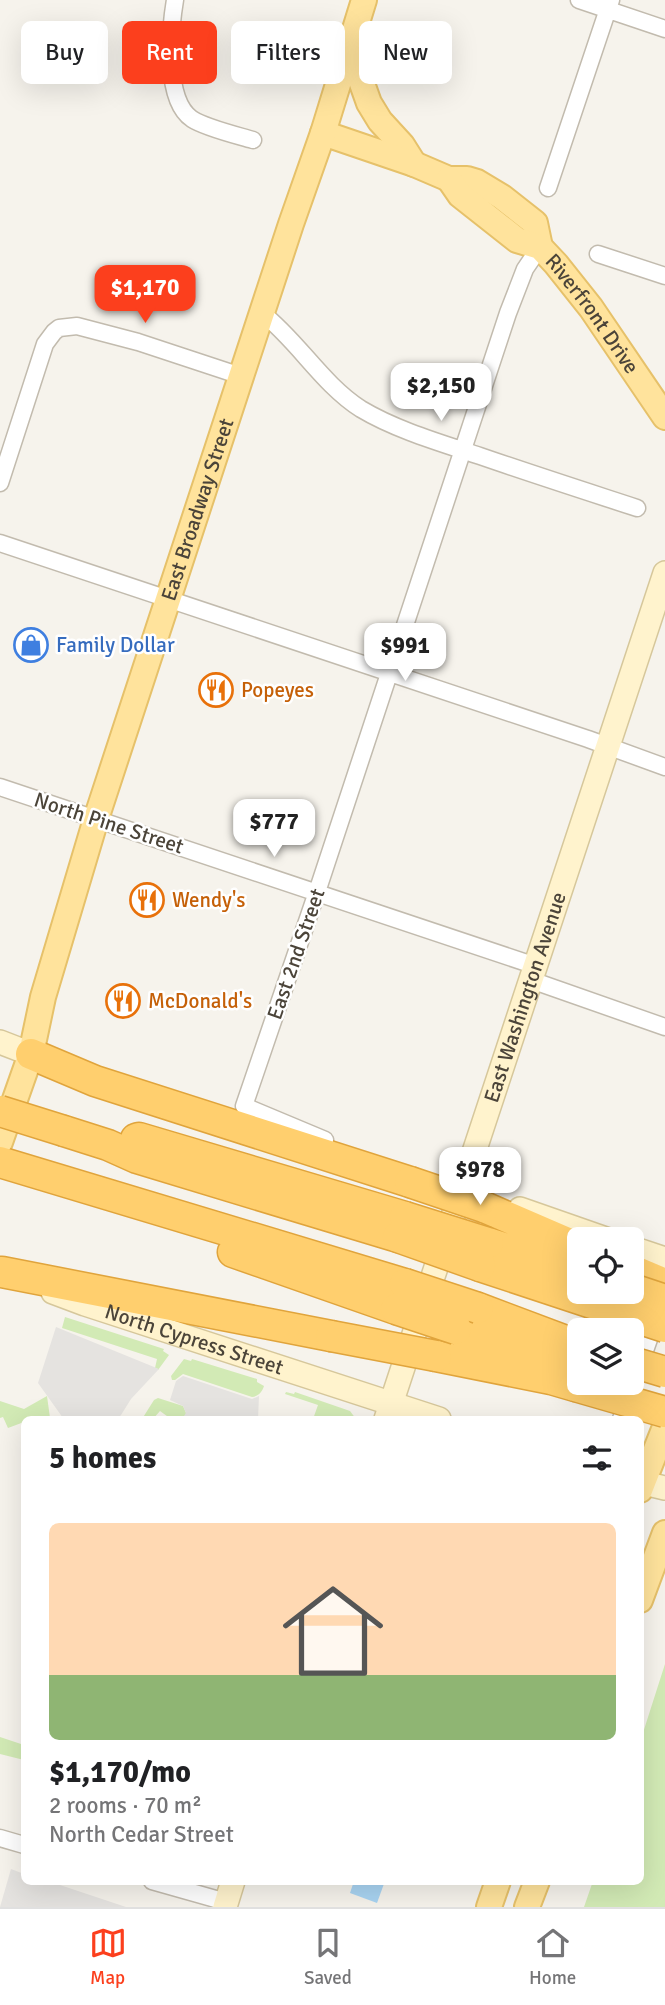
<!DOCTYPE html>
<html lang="en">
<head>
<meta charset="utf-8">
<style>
	body { margin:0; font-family:Signika,sans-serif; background:#f6f6f6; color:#202124; height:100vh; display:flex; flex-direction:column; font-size:26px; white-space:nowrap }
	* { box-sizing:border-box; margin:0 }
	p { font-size:23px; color:#757577 }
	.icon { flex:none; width:38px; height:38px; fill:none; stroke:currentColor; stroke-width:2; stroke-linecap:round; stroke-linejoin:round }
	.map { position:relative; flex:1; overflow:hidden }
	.drawer { position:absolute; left:21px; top:1416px; width:623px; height:469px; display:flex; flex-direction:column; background:#fff; border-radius:10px; box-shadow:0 7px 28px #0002 }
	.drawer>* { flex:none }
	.banner { position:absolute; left:21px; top:21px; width:623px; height:63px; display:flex; gap:14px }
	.fabs { position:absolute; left:567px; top:1227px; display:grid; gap:14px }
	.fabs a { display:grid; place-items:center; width:77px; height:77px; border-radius:10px; background:#fff; box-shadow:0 7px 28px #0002; font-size:35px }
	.price { position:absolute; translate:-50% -60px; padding:0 16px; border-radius:14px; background:#fff; color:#222; font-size:23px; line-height:46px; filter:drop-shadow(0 2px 4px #0008) }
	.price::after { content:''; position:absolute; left:50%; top:42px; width:21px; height:16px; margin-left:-10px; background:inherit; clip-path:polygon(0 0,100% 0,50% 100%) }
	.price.current { background:#fc3f1d; color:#fff }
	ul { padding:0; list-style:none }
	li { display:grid; align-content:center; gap:14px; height:371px; padding:0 28px }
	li+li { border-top:2px solid #e0e0e0 }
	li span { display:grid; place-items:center; height:217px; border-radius:10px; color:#555 }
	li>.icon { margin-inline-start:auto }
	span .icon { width:126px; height:126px; fill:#fffc; stroke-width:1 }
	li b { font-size:30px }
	h2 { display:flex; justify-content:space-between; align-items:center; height:84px; padding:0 28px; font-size:30px }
	.pill { padding:0 24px; border-radius:10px; background:#fff; box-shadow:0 7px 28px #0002; font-size:24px; line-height:63px }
	.pill.current { background:#fc3f1d; color:#fff }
	.dock { display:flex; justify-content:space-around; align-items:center; height:98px; border-top:2px solid #e0e0e0; background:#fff; font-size:19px; color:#757577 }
	.dock a { display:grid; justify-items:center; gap:4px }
	.dock .current { color:#fc3f1d }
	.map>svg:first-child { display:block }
	.green { fill:#d2eab5 }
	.parking { fill:#e5e3e0 }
	.water { fill:#a9d4f2 }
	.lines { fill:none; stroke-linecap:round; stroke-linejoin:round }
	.street-casing { stroke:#c2bbae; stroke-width:19 }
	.secondary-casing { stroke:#d6c79b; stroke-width:26 }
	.primary-casing { stroke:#e6c16a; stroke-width:28 }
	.highway-casing { stroke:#e0a43c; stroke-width:33 }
	.street { stroke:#fff; stroke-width:16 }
	.secondary { stroke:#fff3cd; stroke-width:23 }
	.primary { stroke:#ffe39c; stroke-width:24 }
	.highway { stroke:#ffcf6e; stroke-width:30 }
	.highway-bridge-casing { stroke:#e0a43c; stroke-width:33; stroke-linecap:butt }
	.highway-bridge { stroke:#ffcf6e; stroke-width:30 }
	.labels { text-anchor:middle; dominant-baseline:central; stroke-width:5; stroke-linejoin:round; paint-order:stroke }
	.street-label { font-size:21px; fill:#4b4439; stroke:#fff }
	.shop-label { font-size:21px; fill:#366cbe; stroke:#fff; text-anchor:start }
	.food-label { font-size:21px; fill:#c56008; stroke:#fff; text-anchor:start }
</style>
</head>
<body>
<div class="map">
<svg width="665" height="1907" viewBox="0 0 665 1907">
	<rect width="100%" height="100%" fill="#f6f3ec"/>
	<path class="green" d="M65 1317 164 1349 163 1351 169 1355 158 1370 155 1368 157 1359 62 1328Z
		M184 1359 191 1361 192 1359 257 1379V1382L264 1386C262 1392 259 1396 252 1397L183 1374 175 1380H172L171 1376Z
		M286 1392 294 1394 295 1392 350 1411 356 1419H313L318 1405 285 1394Z
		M47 1396 50 1418 24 1419V1422L8 1428 3 1417 0 1418V1401L24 1409Z
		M158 1398 183 1406 186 1413 185 1417 182 1419 175 1416 171 1419 160 1411 153 1419H142L154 1400Z
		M665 1664V1907H584L593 1881H640L641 1739Z
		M0 1737 24 1745V1760L0 1754Z"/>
	<path class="parking" d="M56 1327 159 1369 131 1399 121 1415 117 1419 63 1418 38 1383Z
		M183 1376 252 1399 259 1396 258 1419H172L175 1416 182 1419 186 1413 183 1406 170 1400 176 1381Z
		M11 1869 24 1874V1881H48L126 1907H0Z"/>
	<path class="water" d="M354 1881H385L377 1903 350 1893Z"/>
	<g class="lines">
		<g class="street-casing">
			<path id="street" d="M175 0C170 30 164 100 192 119 206 128 236 135 253 140
				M579 0 665 29
				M548 188 611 0
				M598 254 665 276
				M262 313C298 341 322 384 361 409 396 430 441 443 480 456 532 474 585 491 637 508
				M0 483 45 344 54 332 59 328 77 326 138 342 241 376
				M0 543 588 739 665 767
				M0 787 536 966
				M531 980 665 1027
				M325 1140 244 1106 317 892 508 313 525 269 540 247
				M621 1419 656 1319
				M0 1838 24 1845
				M152 1881 226 1902"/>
		</g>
		<g class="secondary-casing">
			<g id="secondary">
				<path d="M0 1042 31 1054"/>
				<path d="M520 1209 606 1239"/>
				<path d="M632 1248 665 1259"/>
				<path id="s1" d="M53 1292 85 1304 439 1419"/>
				<path id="s2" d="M386 1419 665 573"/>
				<path d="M640 1482 665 1488"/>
				<path d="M225 1907 233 1881"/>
			</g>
		</g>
		<g class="primary-casing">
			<g id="primary">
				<path d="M349 47 369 103 380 121 402 145 414 164"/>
				<path d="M323 133 414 164 449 179H467L477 182 502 197 535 223 540 247"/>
				<path id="s3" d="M449 179 460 195 517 240 540 247 556 264 591 308 665 417"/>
				<path id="s4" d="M0 1142 31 1054 43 997 96 819 291 224 323 133 364 0"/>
				<path d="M640 1490 665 1427"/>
				<path d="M640 1600 665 1533"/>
				<path d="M489 1907 498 1881"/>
				<path d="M527 1907 537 1881"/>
			</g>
		</g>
		<g class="highway-casing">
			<path id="highway" d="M31 1054 95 1081 410 1182
				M64 1131 108 1145 137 1158 398 1237
				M136 1139 139 1138 405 1217
				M0 1162 405 1284
				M484 1207 579 1248
				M488 1243 579 1272
				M233 1252 396 1309
				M480 1266 604 1307
				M632 1270 665 1284
				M2 1272 331 1336
				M478 1308 579 1346
				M456 1329 565 1366
				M436 1356 551 1379 575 1386"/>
		</g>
		<use href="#street" class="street"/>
		<use href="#secondary" class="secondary"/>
		<use href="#primary" class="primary"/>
		<use href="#highway" class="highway"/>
		<g class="highway-bridge-casing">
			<path id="highway-bridge" d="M0 1111 64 1131
				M410 1182 484 1207
				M405 1217 488 1243
				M398 1237 480 1266
				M405 1284 478 1308
				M632 1289 665 1300
				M604 1307 665 1327
				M396 1309 456 1329
				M331 1336 436 1356
				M632 1362 665 1372
				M575 1386 665 1412"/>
		</g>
		<use href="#highway-bridge" class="highway-bridge"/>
	</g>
	<defs>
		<g id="shop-ring" transform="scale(1.75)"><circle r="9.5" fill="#fff" stroke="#3f7fe0" stroke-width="1.5"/><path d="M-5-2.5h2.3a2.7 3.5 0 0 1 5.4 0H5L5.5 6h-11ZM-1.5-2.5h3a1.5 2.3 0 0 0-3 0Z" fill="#3f7fe0"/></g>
		<g id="restaurant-ring" transform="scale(1.75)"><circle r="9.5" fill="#fff" stroke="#e8710a" stroke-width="1.5"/><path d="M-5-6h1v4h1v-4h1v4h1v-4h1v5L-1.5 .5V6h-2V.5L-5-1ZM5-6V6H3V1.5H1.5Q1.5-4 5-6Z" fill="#e8710a"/></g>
	</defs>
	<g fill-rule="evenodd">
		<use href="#shop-ring" x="31" y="645"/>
		<use href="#restaurant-ring" x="216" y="690"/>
		<use href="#restaurant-ring" x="147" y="900"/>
		<use href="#restaurant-ring" x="123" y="1001"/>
	</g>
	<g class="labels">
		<g class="street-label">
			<text stroke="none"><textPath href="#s3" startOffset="201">Riverfront Drive</textPath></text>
			<text stroke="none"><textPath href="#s4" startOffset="663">East Broadway Street</textPath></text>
			<text transform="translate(109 823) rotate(18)">North Pine Street</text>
			<text transform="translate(296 954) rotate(-71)">East 2nd Street</text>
			<text stroke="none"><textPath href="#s2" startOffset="444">East Washington Avenue</textPath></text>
			<text stroke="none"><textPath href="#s1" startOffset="149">North Cypress Street</textPath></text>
		</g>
		<g class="shop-label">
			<text x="56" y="645">Family Dollar</text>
		</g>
		<g class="food-label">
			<text x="241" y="690">Popeyes</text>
			<text x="172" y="900">Wendy's</text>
			<text x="148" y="1001">McDonald's</text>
		</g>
	</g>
</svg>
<div class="fabs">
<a><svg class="icon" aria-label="locate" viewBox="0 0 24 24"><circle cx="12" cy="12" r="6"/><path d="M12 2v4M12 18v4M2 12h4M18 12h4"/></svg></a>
<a><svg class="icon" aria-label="layers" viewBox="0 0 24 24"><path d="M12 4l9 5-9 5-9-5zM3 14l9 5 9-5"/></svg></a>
</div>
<b class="price current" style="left:145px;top:325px">$1,170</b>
<b class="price" style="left:441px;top:423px">$2,150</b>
<b class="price" style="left:405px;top:683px">$991</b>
<b class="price" style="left:274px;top:859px">$777</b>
<b class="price" style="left:480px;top:1207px">$978</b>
<div class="banner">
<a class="pill">Buy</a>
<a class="pill current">Rent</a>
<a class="pill">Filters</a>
<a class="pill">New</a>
</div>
<section class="drawer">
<h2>5 homes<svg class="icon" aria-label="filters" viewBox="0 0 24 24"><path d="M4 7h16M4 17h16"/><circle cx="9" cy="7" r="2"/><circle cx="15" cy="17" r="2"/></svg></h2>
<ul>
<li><span style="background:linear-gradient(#ffd9b3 70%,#8fb573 0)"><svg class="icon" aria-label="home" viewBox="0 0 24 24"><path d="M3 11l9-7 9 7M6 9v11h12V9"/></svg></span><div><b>$1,170/mo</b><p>2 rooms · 70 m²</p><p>North Cedar Street</p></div></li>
</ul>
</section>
</div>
<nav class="dock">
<a class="current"><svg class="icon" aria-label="map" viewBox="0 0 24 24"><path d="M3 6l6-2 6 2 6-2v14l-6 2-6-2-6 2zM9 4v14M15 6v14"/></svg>Map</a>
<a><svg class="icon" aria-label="saved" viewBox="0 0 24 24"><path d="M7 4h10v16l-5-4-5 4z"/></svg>Saved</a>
<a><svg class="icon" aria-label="home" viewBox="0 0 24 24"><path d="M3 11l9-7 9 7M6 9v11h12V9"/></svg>Home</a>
</nav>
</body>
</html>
